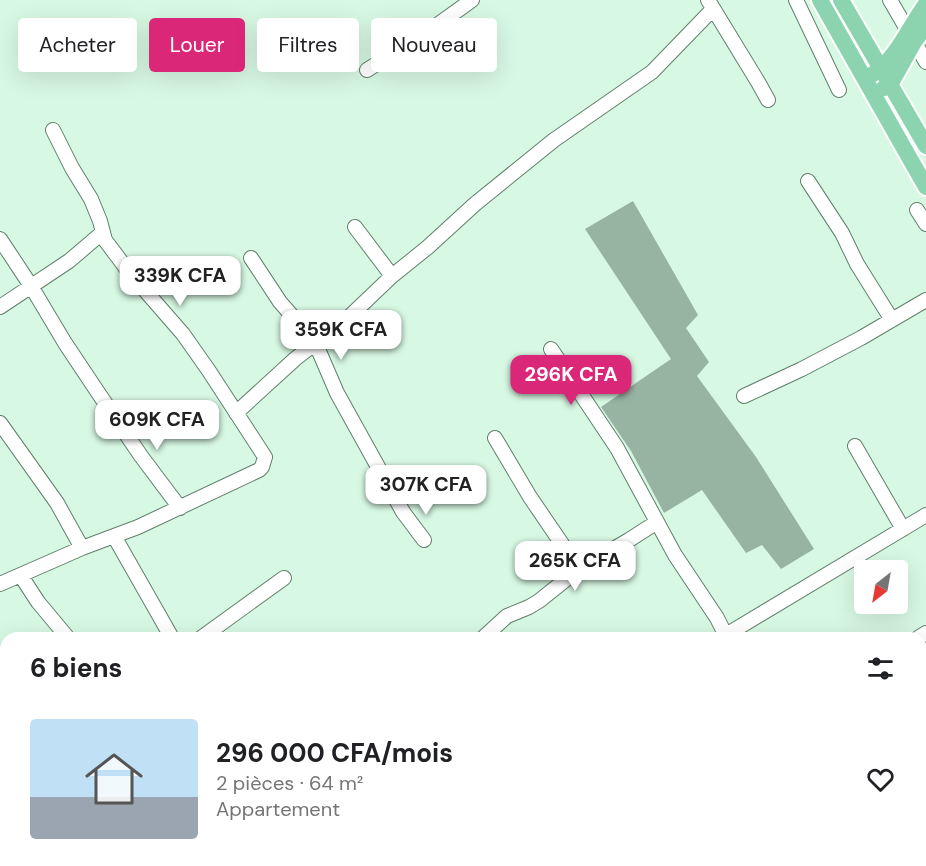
<!DOCTYPE html>
<html lang="fr">
<head>
<meta charset="utf-8">
<style>
	body { margin:0; font-family:"DM Sans",sans-serif; background:#f6f6f6; color:#202124; height:100vh; display:flex; flex-direction:column; font-size:22px; white-space:nowrap }
	* { box-sizing:border-box; margin:0 }
	p { font-size:20px; color:#757577 }
	.icon { flex:none; width:33px; height:33px; fill:none; stroke:currentColor; stroke-width:2; stroke-linecap:round; stroke-linejoin:round }
	.map { position:relative; flex:1; overflow:hidden }
	.details { position:absolute; left:0px; top:632px; width:927px; height:236px; display:flex; flex-direction:column; background:#fff; border-radius:18px 18px 0 0; box-shadow:0 6px 24px #0002 }
	.details>* { flex:none }
	.banner { position:absolute; left:18px; top:18px; width:600px; height:54px; display:flex; gap:12px }
	.needle { width:39px; rotate:211deg }
	.buttons { position:absolute; left:854px; top:560px; display:grid; gap:12px }
	.buttons a { display:grid; place-items:center; width:54px; height:54px; border-radius:6px; background:#fff; box-shadow:0 6px 24px #0002; font-size:30px }
	.price { position:absolute; translate:-50% -51px; padding:0 14px; border-radius:12px; background:#fff; color:#222; font-size:20px; line-height:39px; filter:drop-shadow(0 2px 3px #0008) }
	.price::after { content:''; position:absolute; left:50%; top:36px; width:18px; height:14px; margin-left:-9px; background:inherit; clip-path:polygon(0 0,100% 0,50% 100%) }
	.price.active { background:#db2777; color:#fff }
	ul { padding:0; list-style:none }
	li { display:flex; align-items:center; gap:18px; height:150px; padding:0 30px }
	li span { display:grid; place-items:center; flex:none; width:168px; height:120px; border-radius:6px; color:#555 }
	li>.icon { margin-inline-start:auto }
	span .icon { width:72px; height:72px; fill:#fffc; stroke-width:1 }
	li b { font-size:26px }
	h2 { display:flex; justify-content:space-between; align-items:center; height:72px; padding:0 30px; font-size:26px }
	.pill { padding:0 21px; border-radius:6px; background:#fff; box-shadow:0 6px 24px #0002; font-size:21px; line-height:54px }
	.pill.active { background:#db2777; color:#fff }
	.map>svg:first-child { display:block }
	.water { fill:#97b4a2 }
	.lines { fill:none; stroke-linecap:round; stroke-linejoin:round }
	.minor-casing { stroke:#607f6c; stroke-width:16 }
	.major-casing { stroke:#fff; stroke-width:20 }
	.minor { stroke:#fff; stroke-width:14 }
	.major { stroke:#8cd4b0; stroke-width:16 }
</style>
</head>
<body>
<div class="map">
<svg width="926" height="866" viewBox="0 0 926 866">
	<rect width="100%" height="100%" fill="#d7f8e3"/>
	<path class="water" d="M633 201 698 315 686 328 709 362 697 376 756 457 814 549 781 569 762 545 746 553 702 490 664 513 631 451 601 407 671 359 585 229Z"/>
	<g class="lines">
		<g class="minor-casing">
			<path id="minor" d="M708 0 758 82 768 100
				M796 0 839 90
				M890 0 926 62
				M367 70 429 31 472 0
				M808 181 842 233 857 264 892 320
				M917 210 926 224
				M355 227 392 276
				M0 239 31 286 65 343 97 391 141 456 180 508
				M251 258 280 302 315 342 337 393 403 512 424 540
				M0 307 69 261 103 232
				M551 349 617 448 675 555 717 618 727 638
				M744 396 802 369 861 338 926 300
				M236 413 295 359 349 317 392 276 428 247 475 204 554 140 652 72 713 9
				M0 423 57 503 82 548
				M495 438 530 497 579 569
				M855 446 903 529
				M114 536 172 638
				M21 576 38 602 68 638
				M0 584 82 548 138 527 259 470 262 467 265 457 209 371 183 334 129 272 105 240 100 221 91 199 72 168 53 130
				M726 635 926 515
				M201 638 284 578
				M483 638 507 616 529 607 539 601 579 569 629 540 657 522
				M918 638 926 633
				M0 733 6 740
				M921 766 926 774
				M90 861 93 866
				M178 861 182 866
				M303 861 306 866
				M422 861 425 866
				M606 861 609 866
				M860 861 863 866
				M722 863 725 866
				M507 866 511 861"/>
		</g>
		<g class="major-casing">
			<path id="major" d="M820 0 926 187
				M841 0C869 49 898 97 926 146
				M873 74C897 58 909 27 926 4
				M884 88 891 83 914 42 926 26"/>
		</g>
		<use href="#minor" class="minor"/>
		<use href="#major" class="major"/>
	</g>
</svg>
<div class="buttons">
<a><svg class="needle" viewBox="-14 -14 28 28"><path d="M0-13l5 13h-10z" fill="#e53935"/><path d="M0 13l5-13h-10z" fill="#757577"/></svg></a>
</div>
<b class="price" style="left:180px;top:307px">339K CFA</b>
<b class="price" style="left:341px;top:361px">359K CFA</b>
<b class="price active" style="left:571px;top:406px">296K CFA</b>
<b class="price" style="left:157px;top:451px">609K CFA</b>
<b class="price" style="left:426px;top:516px">307K CFA</b>
<b class="price" style="left:575px;top:592px">265K CFA</b>
<div class="banner">
<a class="pill">Acheter</a>
<a class="pill active">Louer</a>
<a class="pill">Filtres</a>
<a class="pill">Nouveau</a>
</div>
<section class="details">
<h2>6 biens<svg class="icon" aria-label="filters" viewBox="0 0 24 24"><path d="M4 7h16M4 17h16"/><circle cx="9" cy="7" r="2"/><circle cx="15" cy="17" r="2"/></svg></h2>
<ul>
<li><span style="background:linear-gradient(#bfe0f5 65%,#9aa5b1 0)"><svg class="icon" aria-label="home" viewBox="0 0 24 24"><path d="M3 11l9-7 9 7M6 9v11h12V9"/></svg></span><div><b>296 000 CFA/mois</b><p>2 pièces · 64 m²</p><p>Appartement</p></div><svg class="icon" aria-label="heart" viewBox="0 0 24 24"><path d="M12 20l-8-8c-3-5 5-10 8-4 3-6 11-1 8 4z"/></svg></li>
</ul>
</section>
</div>
</body>
</html>
